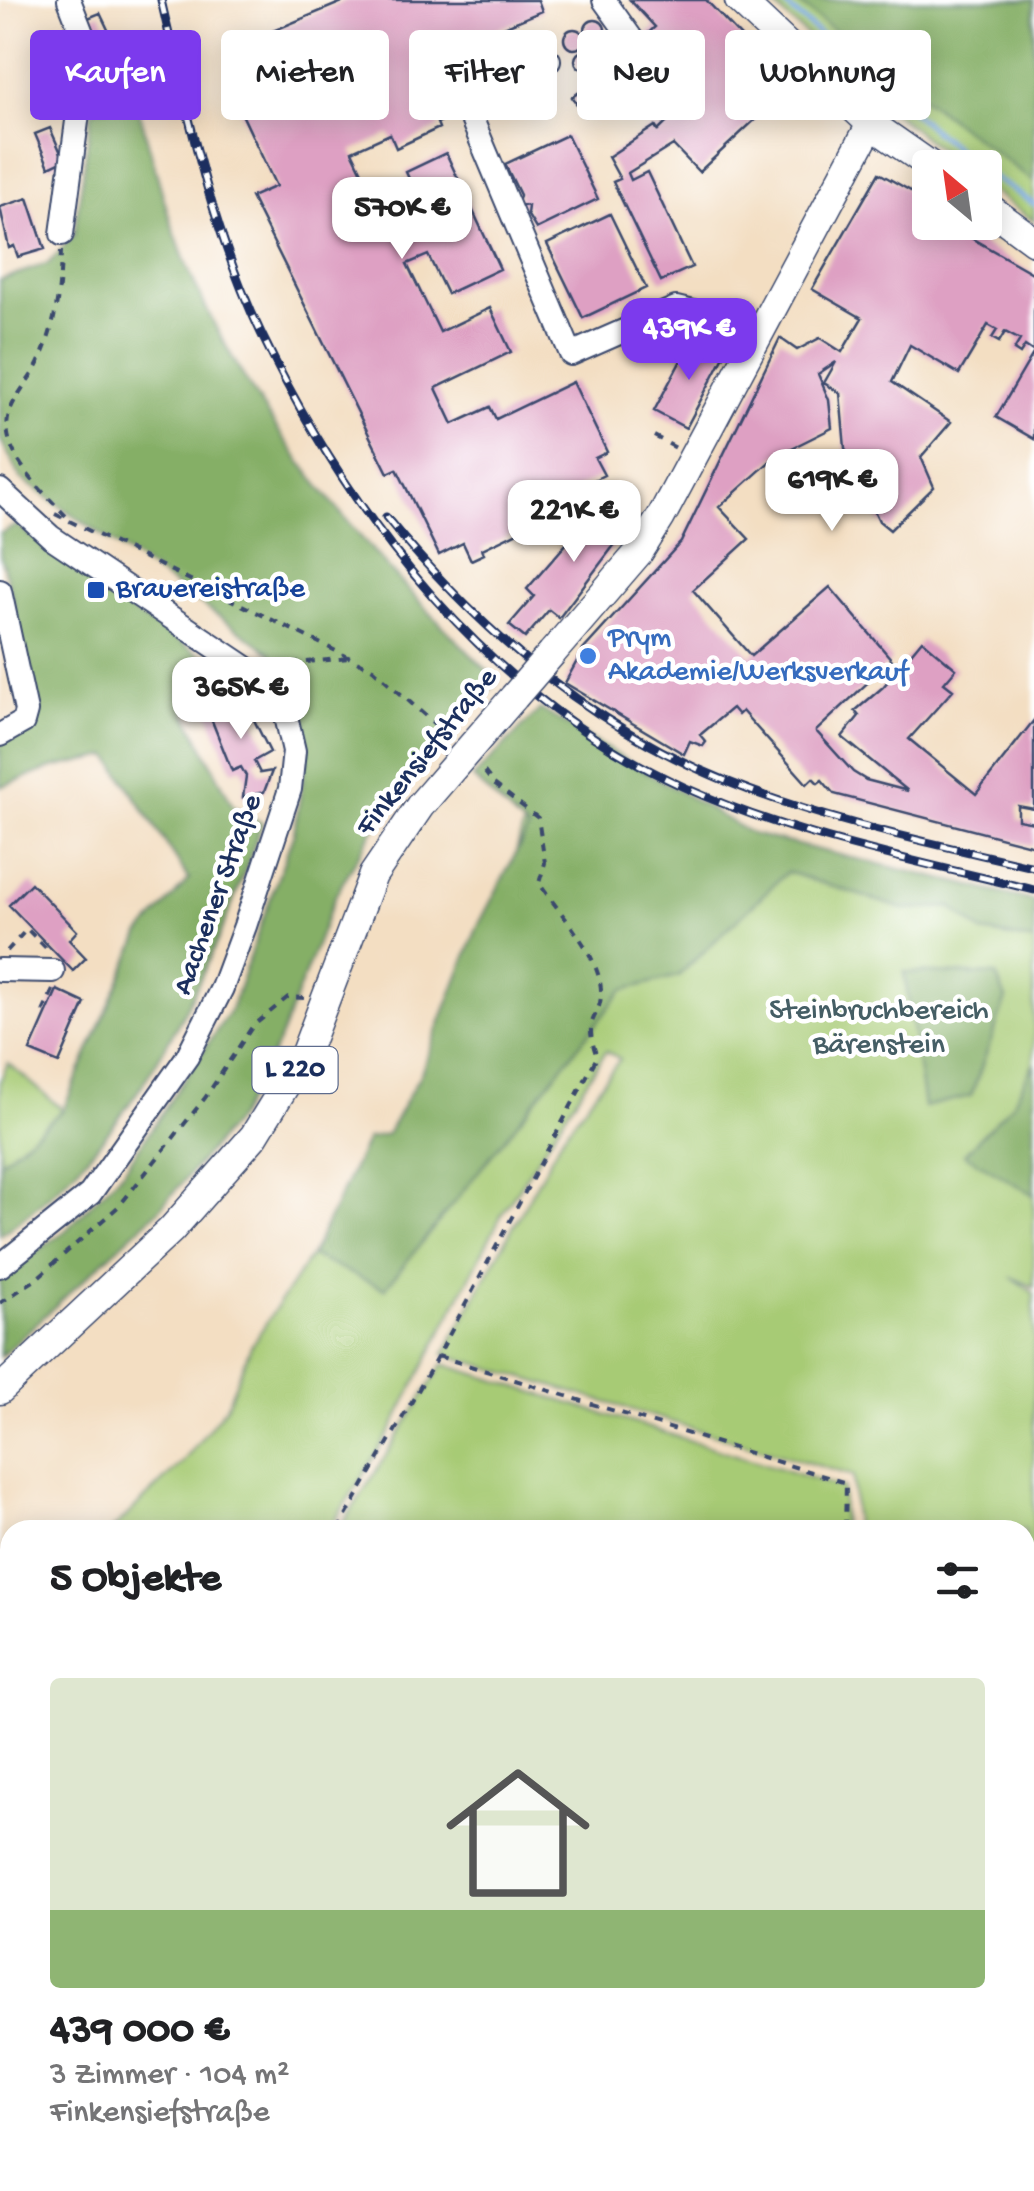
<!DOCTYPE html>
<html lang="de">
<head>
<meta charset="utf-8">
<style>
	body { margin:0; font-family:"Gochi Hand",sans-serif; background:#f2f2f2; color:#202124; height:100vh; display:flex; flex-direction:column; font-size:38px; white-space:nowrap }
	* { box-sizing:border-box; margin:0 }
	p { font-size:32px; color:#757577 }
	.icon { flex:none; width:55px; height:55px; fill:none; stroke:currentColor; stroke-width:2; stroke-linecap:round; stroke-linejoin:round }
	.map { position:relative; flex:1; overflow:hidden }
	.details { position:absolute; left:0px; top:1520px; width:1035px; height:672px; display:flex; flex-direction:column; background:#fff; border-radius:30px 30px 0 0; box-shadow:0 5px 25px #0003 }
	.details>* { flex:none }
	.banner { position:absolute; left:30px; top:30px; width:975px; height:90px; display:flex; gap:20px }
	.needle { width:65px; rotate:331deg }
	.buttons { position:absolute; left:912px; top:150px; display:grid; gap:20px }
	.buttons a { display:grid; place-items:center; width:90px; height:90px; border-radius:10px; background:#fff; box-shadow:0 5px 25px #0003; font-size:50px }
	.price { position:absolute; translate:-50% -85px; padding:0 22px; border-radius:20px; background:#fff; color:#222; font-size:32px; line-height:65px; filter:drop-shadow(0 2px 5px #0008) }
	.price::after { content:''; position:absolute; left:50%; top:60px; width:30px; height:22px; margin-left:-15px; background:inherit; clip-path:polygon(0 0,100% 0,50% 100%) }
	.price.selected { background:#7c3aed; color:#fff }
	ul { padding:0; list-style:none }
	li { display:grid; align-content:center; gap:20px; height:530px; padding:0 50px }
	li span { display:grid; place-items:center; height:310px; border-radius:10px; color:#555 }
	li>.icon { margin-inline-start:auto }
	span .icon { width:180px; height:180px; fill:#fffc; stroke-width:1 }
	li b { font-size:42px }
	h2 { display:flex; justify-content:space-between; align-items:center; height:120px; padding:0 50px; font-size:42px }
	.pill { padding:0 35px; border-radius:10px; background:#fff; box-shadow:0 5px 25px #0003; font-size:35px; line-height:90px }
	.pill.selected { background:#7c3aed; color:#fff }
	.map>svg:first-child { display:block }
	.green { fill:#a7cb75; stroke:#617d6a; stroke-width:2.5 }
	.forest { fill:#85af66; stroke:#506f62; stroke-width:2.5 }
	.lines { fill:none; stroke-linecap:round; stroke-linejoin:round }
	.stream { stroke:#7aa9e4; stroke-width:5 }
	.building { fill:#dea0c3 }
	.minor-casing { stroke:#3b496d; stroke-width:26 }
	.major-casing { stroke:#3b496d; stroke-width:31 }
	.path { stroke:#3b496d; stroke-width:4; stroke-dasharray:8 8; stroke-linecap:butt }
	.minor { stroke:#fff; stroke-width:22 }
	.major { stroke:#fff; stroke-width:28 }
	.rail-casing { stroke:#1b2f5e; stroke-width:9 }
	.rail { stroke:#fff; stroke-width:5; stroke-dasharray:15; stroke-linecap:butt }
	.major-bridge-casing { stroke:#3b496d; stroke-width:31; stroke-linecap:butt }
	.major-bridge { stroke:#fff; stroke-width:28 }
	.transit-dot { fill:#1a4fb4; stroke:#fff; stroke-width:4 }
	.shop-dot { fill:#3f7fe0; stroke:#fff; stroke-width:4 }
	.labels { text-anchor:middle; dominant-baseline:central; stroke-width:9; stroke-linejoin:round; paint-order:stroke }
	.shield { fill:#fff; stroke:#5f6d8e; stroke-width:2.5 }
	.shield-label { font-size:28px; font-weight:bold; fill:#1b2f5e }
	.transit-label { font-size:30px; fill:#164399; stroke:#fff; text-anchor:start }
	.shop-label { font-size:30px; fill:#366cbe; stroke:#fff; text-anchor:start }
	.street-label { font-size:30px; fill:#1b2f5e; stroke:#fff }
	.park-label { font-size:30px; fill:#455e65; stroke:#fff }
</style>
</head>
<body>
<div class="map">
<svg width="1034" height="2191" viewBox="0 0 1034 2191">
	<rect width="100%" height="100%" fill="#fff"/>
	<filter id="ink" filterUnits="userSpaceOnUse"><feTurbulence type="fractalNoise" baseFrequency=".01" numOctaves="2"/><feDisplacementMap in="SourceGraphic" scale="20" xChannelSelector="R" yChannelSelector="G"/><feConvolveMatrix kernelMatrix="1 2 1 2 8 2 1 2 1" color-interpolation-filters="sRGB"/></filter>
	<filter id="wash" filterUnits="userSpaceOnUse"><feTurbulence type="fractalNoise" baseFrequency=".0048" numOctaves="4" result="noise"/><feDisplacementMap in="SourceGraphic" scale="40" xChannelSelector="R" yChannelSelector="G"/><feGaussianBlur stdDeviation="2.25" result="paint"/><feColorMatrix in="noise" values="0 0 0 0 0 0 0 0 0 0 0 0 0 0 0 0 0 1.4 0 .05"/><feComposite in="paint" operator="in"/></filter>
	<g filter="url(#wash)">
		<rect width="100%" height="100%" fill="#f3dec2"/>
		<path class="green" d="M768 0H1034V221L985 186V168L961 167 867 91Z
			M525 820 715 825 1034 909V1287L1011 1277 1034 1293V2191H841V2182H1025V1530H855L853 1476 444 1354 563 1135 620 1059 606 1051 502 1214 392 1429 329 1530H112L183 1462 226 1407 251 1346 395 1127 489 948Z
			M8 1063 63 1110 0 1162V1081Z
			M443 1364 843 1488 842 1530H339Z
			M0 1585 10 1596V1926L0 1924Z
			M10 2134V2182H685L687 2191H0V2145Z"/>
		<path class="forest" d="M794 0H1034V182Z
			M135 97C153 155 165 214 189 271 258 431 375 562 498 681L391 800 336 894 279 1041 238 1117 157 1212 0 1357V1278L65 1231 124 1170 231 1009 294 832 308 749 305 714 270 652 21 479 0 439V280L49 263 74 235 92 111Z
			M17 525 132 612 217 665 185 711 233 806 262 823C208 979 139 1138 0 1235V1162L63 1110 140 935 189 879 109 756 52 768 0 787V742L31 727 14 604 0 555V533Z
			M540 709 752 834 1034 901V941L982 932 951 907 903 909 787 872 678 976 623 990 385 1289 311 1256 367 1139 387 1134 421 1073 477 928 528 830 473 778Z
			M904 972 996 975 1006 999 971 1096 924 1107Z
			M1034 1062V1195L964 1154 1013 1103Z"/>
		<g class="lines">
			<path class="stream" d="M779 0 979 168
				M985 172 1034 204"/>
		</g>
		<g id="blocks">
			<path class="building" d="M347 0H538L542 11 420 62 444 120 437 123 439 128 396 148 390 134 352 151 381 211 416 194 406 172 446 153 500 269 447 294 428 255 407 264 440 332 490 308 511 352 436 388 453 424 490 407 496 419 573 382 607 452 595 458 604 475 576 489 582 501 482 549 484 554 471 560 463 543 439 555 397 469 388 473 251 197 276 186 232 93 240 81 227 50Z
				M630 0H706L789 88 699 172 673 145 628 173 631 180 647 172 692 267 661 281 613 182 620 179 608 157 655 126 658 131 698 92 645 36 655 27Z
				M100 13 113 40 99 45 88 18Z
				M585 30a10 10 0 1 1 20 0a10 10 0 1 1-20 0Z
				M564 39a10 10 0 1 1 20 0a10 10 0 1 1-20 0Z
				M595 51a9 9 0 1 1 18 0a9 9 0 1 1-18 0Z
				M122 46 126 92 97 102 92 89 111 81 107 51Z
				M575 60a9 9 0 1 1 18 0a9 9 0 1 1-18 0Z
				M618 66 630 85 585 116 572 97Z
				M62 78 70 98 56 104 48 83Z
				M50 128 64 160 49 167 35 134Z
				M567 135 598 199 536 229 527 214 528 206 518 204 520 195 505 164Z
				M879 173 930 202 924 212 930 215V222H943L1034 274V352L1025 346 1020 354 1014 350 1020 340 1005 332 999 342 992 338 997 330 988 325 959 374 910 345 892 382 951 422 921 457 934 487 890 530 879 521 845 448 840 393 824 383 836 362 818 374 829 400 832 428 776 456 719 507 749 539 693 590 751 656 830 587 892 660 816 731 853 772 866 780 908 791 842 737 859 716 855 711 883 687 922 640 956 669 944 683 953 690 909 739 976 794 1034 720V809L1018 806V820L1034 823V846L834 794 822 780 818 783 813 778 807 784 742 711 738 715 732 708 700 735 706 742 703 746 690 741 684 754 565 683 583 650 681 542 780 338 797 350 820 338 842 352 862 318 812 289Z
				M28 198 45 249 18 257 14 246 9 248 0 207Z
				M610 214 646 288 583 318 547 244Z
				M693 338 725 354 686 428 654 411Z
				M1034 352V439L996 417Z
				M608 496 637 515 559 618 549 610 525 638 509 625 534 596 527 589Z
				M241 694 270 752 254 761 260 773 272 771 264 792 243 797 246 776 241 767 232 771 208 711Z
				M31 883 77 931 69 940 86 958 73 971 9 905Z
				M57 990 85 1003 59 1063 30 1051Z
				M709 2182H765V2187L708 2191Z"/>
		</g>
	</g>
	<g filter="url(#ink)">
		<use href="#blocks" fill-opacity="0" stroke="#3b496d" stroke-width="2.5"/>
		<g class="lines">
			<g class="minor-casing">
				<path id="minor" d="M604 0 664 84
					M549 60 463 98 571 354 676 308 701 314 753 345
					M62 234 87 46 69 0
					M0 490 51 537 254 673 285 712 294 751 290 789 245 926 222 988 187 1057 90 1194 0 1266
					M0 591 26 711 23 722 0 735
					M0 970 53 971
					M830 2191V2182"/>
			</g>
			<g class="major-casing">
				<path id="major" d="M739 0 871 124 934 168
					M985 205 1034 241
					M552 653 639 552 661 517 871 124
					M0 1390 171 1230 254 1136 305 1053 373 875 420 806 514 697"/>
			</g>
			<path class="path" d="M61 251C60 292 56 326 38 364 30 380 11 400 8 418 1 454 44 493 66 516
				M654 436 676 448
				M55 514 373 669 449 737
				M275 665 350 658
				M7 951 27 929 49 951
				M43 1012 53 990
				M0 1303 35 1280 120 1205 205 1098 252 1027 288 997 304 998
				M438 1356 846 1483 845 1530
				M338 1530 438 1356 597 1057C581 1012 602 1022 601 990 599 953 559 913 539 883L545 863 538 818 494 784 483 770
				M0 1973 10 1965"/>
			<use href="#minor" class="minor"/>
			<use href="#major" class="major"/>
			<g class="rail-casing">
				<path id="rail" d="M161 0C187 111 211 229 261 333 352 522 491 700 686 788 797 838 917 861 1034 890
					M386 517C478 630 590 726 726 781 824 821 931 843 1034 867"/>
			</g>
			<use href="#rail" class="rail"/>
			<g class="major-bridge-casing">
				<path id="major-bridge" d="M514 697 552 653"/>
			</g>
			<use href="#major-bridge" class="major-bridge"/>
		</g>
	</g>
	<rect class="transit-dot" x="86" y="580" width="20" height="20" rx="5"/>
	<circle class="shop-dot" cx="588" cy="656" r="10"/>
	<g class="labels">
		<rect class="shield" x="252.5" y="1047" width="85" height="46" rx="8"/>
		<g class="shield-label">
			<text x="295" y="1070">L 220</text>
		</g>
		<g class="transit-label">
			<text x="116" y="590">Brauereistraße</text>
		</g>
		<g class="shop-label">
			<text x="608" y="639">Prym<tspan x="608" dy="34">Akademie/Werksverkauf</tspan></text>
		</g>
		<g class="street-label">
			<text transform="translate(428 753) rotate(-51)">Finkensiefstraße</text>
			<text transform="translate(219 895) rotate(-70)">Aachener Straße</text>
		</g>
		<g class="park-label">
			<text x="879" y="1012">Steinbruchbereich<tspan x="879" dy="34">Bärenstein</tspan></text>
		</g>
	</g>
</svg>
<div class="buttons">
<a><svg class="needle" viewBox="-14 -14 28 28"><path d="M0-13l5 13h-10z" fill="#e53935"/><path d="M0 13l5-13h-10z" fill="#757577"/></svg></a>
</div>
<b class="price" style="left:402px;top:262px">570K €</b>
<b class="price selected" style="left:689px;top:383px">439K €</b>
<b class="price" style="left:832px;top:534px">619K €</b>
<b class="price" style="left:574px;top:565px">221K €</b>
<b class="price" style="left:241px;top:742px">365K €</b>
<div class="banner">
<a class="pill selected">Kaufen</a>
<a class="pill">Mieten</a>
<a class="pill">Filter</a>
<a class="pill">Neu</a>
<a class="pill">Wohnung</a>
</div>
<section class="details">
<h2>5 Objekte<svg class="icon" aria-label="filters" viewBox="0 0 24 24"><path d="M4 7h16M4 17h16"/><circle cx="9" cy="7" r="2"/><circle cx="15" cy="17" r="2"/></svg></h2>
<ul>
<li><span style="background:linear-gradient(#dfe7d0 75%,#8fb573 0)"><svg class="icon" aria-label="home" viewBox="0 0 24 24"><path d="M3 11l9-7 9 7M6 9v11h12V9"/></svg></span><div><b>439 000 €</b><p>3 Zimmer · 104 m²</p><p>Finkensiefstraße</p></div></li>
</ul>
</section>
</div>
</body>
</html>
